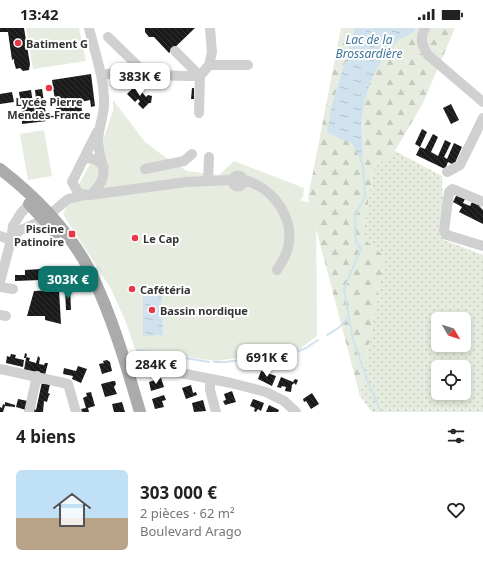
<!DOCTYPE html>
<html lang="fr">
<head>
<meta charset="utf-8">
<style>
	body { margin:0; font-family:"Noto Sans",sans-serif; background:#f6f6f6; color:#222; height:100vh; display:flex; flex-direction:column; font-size:15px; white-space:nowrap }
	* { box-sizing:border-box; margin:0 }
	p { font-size:13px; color:#767676 }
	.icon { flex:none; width:22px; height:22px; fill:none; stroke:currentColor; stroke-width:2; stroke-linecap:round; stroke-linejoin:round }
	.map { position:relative; height:384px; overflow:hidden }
	.sheet { display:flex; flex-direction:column; background:#fff; flex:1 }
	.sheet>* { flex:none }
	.needle { width:26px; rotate:129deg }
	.fabs { position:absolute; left:431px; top:284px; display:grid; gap:8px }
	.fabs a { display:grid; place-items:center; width:40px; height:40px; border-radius:6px; background:#fff; box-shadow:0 2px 6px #0003; font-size:20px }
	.price { position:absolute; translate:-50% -34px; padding:0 9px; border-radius:8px; background:#fff; color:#222; font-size:13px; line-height:26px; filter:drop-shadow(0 1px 2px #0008) }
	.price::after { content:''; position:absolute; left:50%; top:24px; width:12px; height:9px; margin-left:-6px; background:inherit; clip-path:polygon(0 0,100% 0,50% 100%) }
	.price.on { background:#0f766e; color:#fff }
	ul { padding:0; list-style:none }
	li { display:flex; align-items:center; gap:12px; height:100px; padding:0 16px }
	li span { display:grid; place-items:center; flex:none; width:112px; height:80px; border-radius:6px; color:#555 }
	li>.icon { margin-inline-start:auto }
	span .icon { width:48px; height:48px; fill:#fffc; stroke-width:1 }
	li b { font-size:17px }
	h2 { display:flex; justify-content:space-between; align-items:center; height:48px; padding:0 16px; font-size:17px }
	.status { display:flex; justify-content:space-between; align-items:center; height:28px; padding:0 20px; background:#fff; direction:ltr }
	.status svg { height:11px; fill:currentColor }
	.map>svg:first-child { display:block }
	.grass { fill:url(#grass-dots); fill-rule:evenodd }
	.forest { fill:url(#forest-firs) }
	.garden { fill:#e6ecdf }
	.water { fill:url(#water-ripples) }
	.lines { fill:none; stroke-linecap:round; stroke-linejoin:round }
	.stream { stroke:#cfe2ee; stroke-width:2 }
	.building { fill:url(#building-back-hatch); fill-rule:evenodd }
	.minor { stroke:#d0d0d0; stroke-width:10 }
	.major { stroke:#ababab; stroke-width:12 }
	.poi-dot { fill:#e63946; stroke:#fff; stroke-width:1.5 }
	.labels { text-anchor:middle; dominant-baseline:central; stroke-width:4; stroke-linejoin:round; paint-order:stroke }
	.poi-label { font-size:11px; font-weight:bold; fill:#333; stroke:#fff; text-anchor:start }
	.water-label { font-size:12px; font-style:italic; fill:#3f7597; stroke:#fff }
</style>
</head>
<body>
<div class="status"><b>13:42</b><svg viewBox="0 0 49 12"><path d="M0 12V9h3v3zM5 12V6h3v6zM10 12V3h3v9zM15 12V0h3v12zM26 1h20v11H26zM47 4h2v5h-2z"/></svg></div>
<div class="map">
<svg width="483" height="384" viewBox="0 0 483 384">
	<defs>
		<pattern id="grass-dots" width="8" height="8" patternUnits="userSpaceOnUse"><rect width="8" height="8" fill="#e6ecdf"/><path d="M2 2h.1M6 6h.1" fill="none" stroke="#c6cbc0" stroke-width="1.8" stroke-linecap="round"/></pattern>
		<pattern id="forest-firs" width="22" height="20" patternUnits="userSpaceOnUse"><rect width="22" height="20" fill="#e6ecdf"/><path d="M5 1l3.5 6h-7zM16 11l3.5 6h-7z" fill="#c6cbc0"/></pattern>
		<pattern id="water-ripples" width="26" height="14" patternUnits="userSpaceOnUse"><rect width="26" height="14" fill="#cfe2ee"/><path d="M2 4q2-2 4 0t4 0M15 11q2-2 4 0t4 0" fill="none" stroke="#b2c2cd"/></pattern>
		<pattern id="building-back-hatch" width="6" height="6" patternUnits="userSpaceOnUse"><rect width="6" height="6" fill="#1a1a1a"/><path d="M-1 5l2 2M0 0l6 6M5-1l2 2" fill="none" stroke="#333"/></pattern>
	</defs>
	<rect width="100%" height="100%" fill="#fff"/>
	<path class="grass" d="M395 123 442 148 444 212 483 227V384H372L360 368 384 228 362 209 374 140ZM438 291H464V317H438ZM438 339H464V365H438Z"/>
	<path class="forest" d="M341 0H455L423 75 395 123 374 140 362 209 384 228 360 368 308 170Z"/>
	<path class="garden" d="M26 0H79L86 33 33 41Z
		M113 72 145 114 169 132 187 143 219 147 234 133 304 160 303 169 300 172 316 177 317 308 298 322 215 333 135 321 125 292 111 261 63 186 103 112 113 83Z
		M44 102 52 148 28 152 20 106Z"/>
	<path class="water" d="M355 0H416C412 8 406 7 399 12 392 17 385 28 380 35 368 55 361 80 361 103 362 113 364 122 361 133L352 115 339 110 327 104 332 77Z
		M143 258H161L163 307 143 308Z"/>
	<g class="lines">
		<path class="stream" d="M361 133 363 137 365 169 355 188 356 215 361 220 344 261 353 312 370 359 381 384
			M327 307C336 302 343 298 348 289
			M137 322 209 334
			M214 334H225L291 326 306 320 318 312"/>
	</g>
	<path class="building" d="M0 0H24L30 36 29 42 23 43 20 40 16 41 14 34V31L12 32 8 4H0Z
		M145 0H195L169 25 154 9H149L145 4Z
		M91 46 95 78 91 79 90 72 81 74 82 83 57 86 52 52Z
		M136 57 146 69 148 67 152 68 151 75H149L143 81 138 76 140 73 138 71 135 74 127 66Z
		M192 60H194V71H191Z
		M42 61 47 93 22 96V93H23L19 64 31 62 34 81 37 80 35 62ZM34 83H38L39 90 35 91Z
		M12 64 14 74 0 76V66Z
		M451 76 459 92 451 96 443 80Z
		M422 101 427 104 420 119 415 116Z
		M433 106 438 109 431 124 438 128 445 112 451 115 444 129 447 131 454 115 462 119 454 137 448 134 445 141 416 127 420 119 425 121Z
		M457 166 465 171 463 175 470 178 472 174 480 177 479 178 483 182V196L459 184 462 179 453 174Z
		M41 241H63V252H44V254H41V252L15 253V247H25V242Z
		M130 258H135V264H130Z
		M65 261H70L71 282H66Z
		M59 262 61 296 45 292V288H27L34 263Z
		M25 325 27 326 26 330V329L30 330 29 333 36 335 38 328 40 330 39 336 44 337 45 335H48L45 347 24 342 26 330H24Z
		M11 326 16 327 15 330 24 332 23 339 6 335 7 328 10 329Z
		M107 332 110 334 112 343 102 346 99 336 103 335 104 336 103 333Z
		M78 338 87 341 81 355 72 351 73 348 63 346 64 340 76 343Z
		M261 343 276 348 272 358 258 351Z
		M281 349 293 354 295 351 298 352 296 357 294 355 292 357 291 364 285 363 286 359 282 358 281 360 277 359Z
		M161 350 164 359 151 363 149 354Z
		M113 353H115L116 356 114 359 117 366 105 369 101 356Z
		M42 354 50 356 48 365 50 366V367H49L47 374 44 373 43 384H33L34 381 36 382Z
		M191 357 193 365 196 364 197 367 186 371 182 360Z
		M232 363 236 374 225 377 223 373 226 372 224 366Z
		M91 364 95 378 88 380 89 384H82L81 381 86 380 83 370 87 368 86 365Z
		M312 365 319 376 311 381 306 373 304 374 303 371Z
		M164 367 166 372 162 373 164 379 155 381 152 371Z
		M18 371 28 373 26 382 16 379Z
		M253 371 264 375 261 383 258 381 256 384 254 383 255 380 250 378Z
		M203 372 206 383 194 384 192 375Z
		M5 374 15 377V379L5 378 3 384H0V379L2 380 3 376 5 377Z
		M122 374 125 384H114L112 376Z
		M269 377 279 382 278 384H266Z"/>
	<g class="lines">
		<path class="minor" d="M89 0C95 25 105 52 104 78 103 90 98 102 98 114 100 139 113 147 90 167L79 166 72 154 84 130C94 130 99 132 104 140
			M425 0C419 11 422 17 428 27L483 74
			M108 9 145 45
			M175 23 200 48
			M209 37 212 24 210 0
			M101 47C122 43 142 46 163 47 175 48 188 48 200 48
			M199 85 200 48 209 37H248
			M84 130 97 104
			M145 141 184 133 192 126
			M447 144 460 137 483 90
			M232.5 153a5.5 5.5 0 1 1 11 0a5.5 5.5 0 1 1-11 0Z
			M243 152C273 158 297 192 287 223 285 229 281 236 277 242
			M208 153 209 129
			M90 167 186 154 232 152
			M483 174 455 162 452 161 449 164 444 203 447 207 483 218
			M0 208 11 212
			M11 212 19 203 43 192 68 171 85 167
			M0 254 11 212 13 198 21 185 34 171
			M0 259 13 261
			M0 287 6 288
			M126 338 133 336 146 338 231 355 266 364 284 373 296 384
			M0 341 68 356 76 384
			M210 351V362L216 384
			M29 384 37 348"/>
		<path class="major" d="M0 141C35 168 69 203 90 243 112 288 126 336 140 384
			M29 176 56 205"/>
	</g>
	<g class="poi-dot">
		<circle cx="18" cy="15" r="4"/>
		<circle cx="49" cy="60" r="4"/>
		<rect x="68" y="202" width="8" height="8" rx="2"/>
		<circle cx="135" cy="210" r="4"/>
		<circle cx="132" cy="261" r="4"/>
		<circle cx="152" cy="282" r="4"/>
	</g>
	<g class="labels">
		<g class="poi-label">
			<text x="26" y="15">Batiment G</text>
			<text x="49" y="73" text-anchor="middle">Lycée Pierre<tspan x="49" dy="13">Mendès-France</tspan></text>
			<text x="64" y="200" text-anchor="end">Piscine<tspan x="64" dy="13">Patinoire</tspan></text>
			<text x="143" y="210">Le Cap</text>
			<text x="140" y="261">Cafétéria</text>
			<text x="160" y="282">Bassin nordique</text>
		</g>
		<g class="water-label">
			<text x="369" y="11">Lac de la<tspan x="369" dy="14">Brossardière</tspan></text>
		</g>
	</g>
</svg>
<div class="fabs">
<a><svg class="needle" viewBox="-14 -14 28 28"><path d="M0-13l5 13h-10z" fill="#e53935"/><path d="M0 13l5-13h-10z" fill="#767676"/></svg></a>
<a><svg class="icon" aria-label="locate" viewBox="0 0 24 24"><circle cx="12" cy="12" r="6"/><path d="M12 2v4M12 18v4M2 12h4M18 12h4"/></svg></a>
</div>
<b class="price" style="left:140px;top:69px">383K €</b>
<b class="price on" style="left:68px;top:272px">303K €</b>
<b class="price" style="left:267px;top:350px">691K €</b>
<b class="price" style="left:156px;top:357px">284K €</b>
</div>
<section class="sheet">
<h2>4 biens<svg class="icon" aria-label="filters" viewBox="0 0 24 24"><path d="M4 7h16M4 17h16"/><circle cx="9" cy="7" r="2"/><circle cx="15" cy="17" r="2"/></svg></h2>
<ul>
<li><span style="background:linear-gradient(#bfe0f5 60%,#b9a48a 0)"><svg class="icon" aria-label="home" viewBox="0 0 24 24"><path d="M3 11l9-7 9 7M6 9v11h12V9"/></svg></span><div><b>303 000 €</b><p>2 pièces · 62 m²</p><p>Boulevard Arago</p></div><svg class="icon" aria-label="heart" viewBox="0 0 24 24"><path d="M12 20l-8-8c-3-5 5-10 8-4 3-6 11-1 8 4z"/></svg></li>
</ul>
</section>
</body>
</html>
